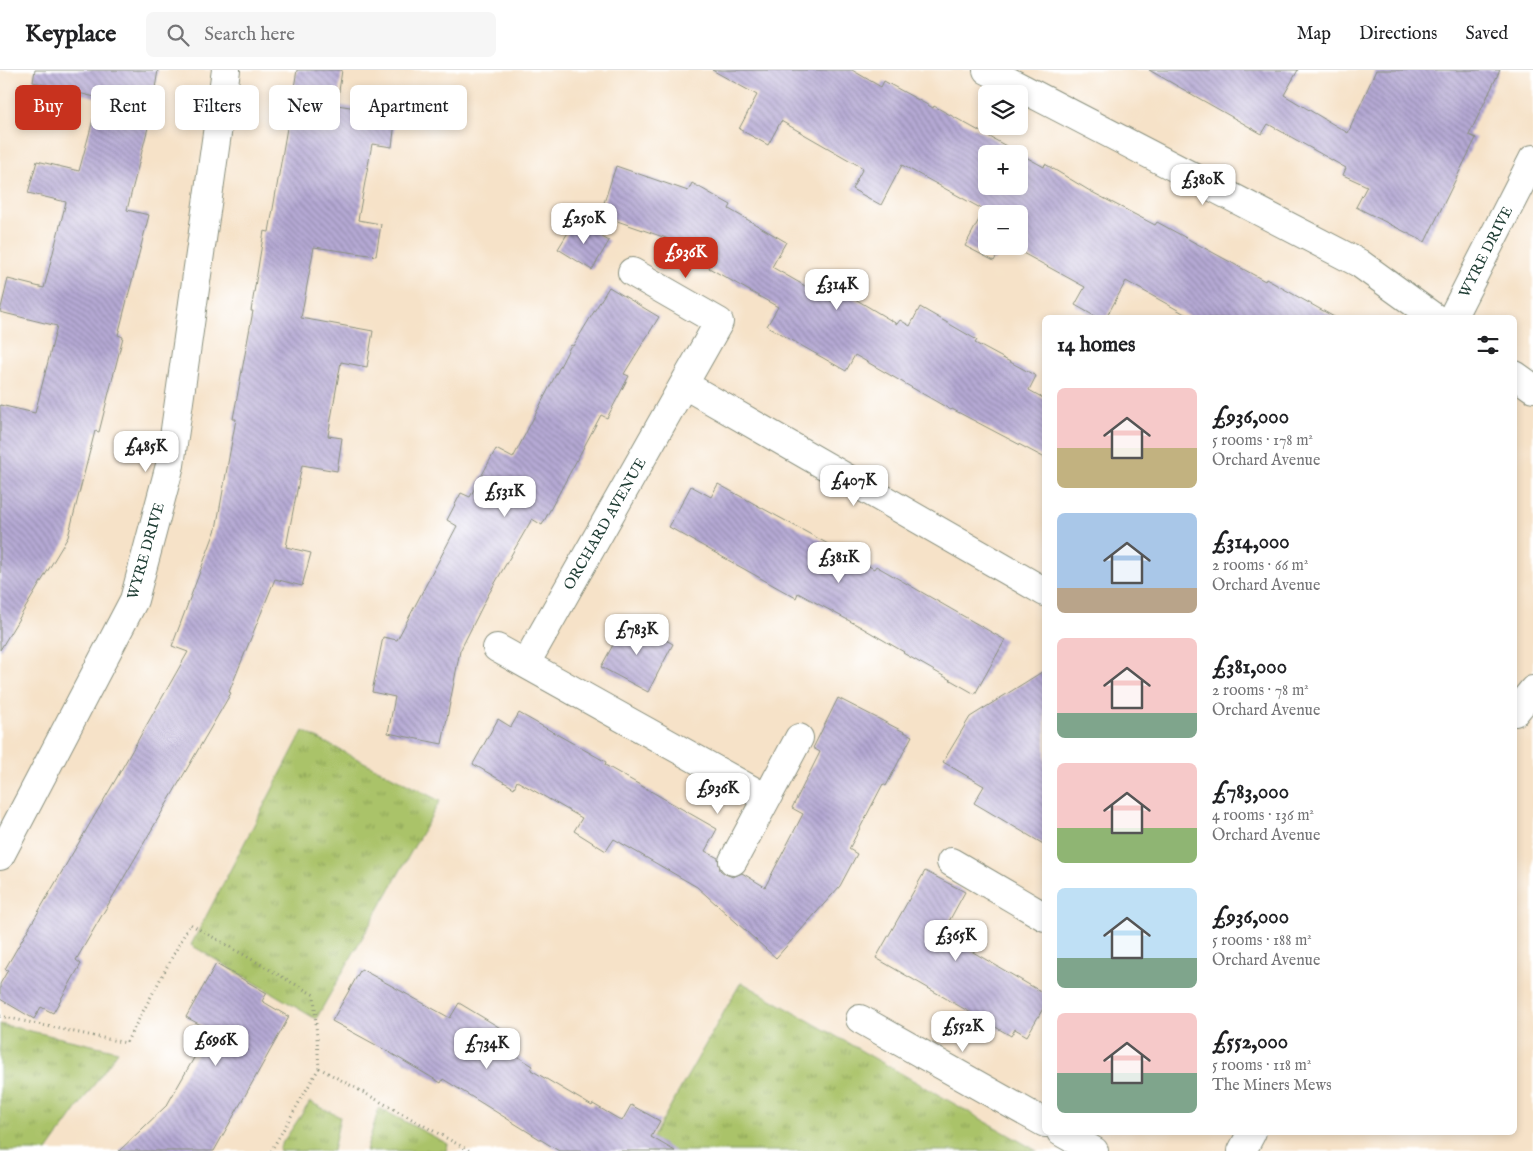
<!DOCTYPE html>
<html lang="en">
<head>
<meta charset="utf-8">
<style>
	body { margin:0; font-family:"IM FELL English",serif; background:#f6f6f6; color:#202124; height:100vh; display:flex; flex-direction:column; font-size:19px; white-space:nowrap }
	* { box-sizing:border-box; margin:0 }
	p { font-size:16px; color:#757577 }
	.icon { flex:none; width:28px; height:28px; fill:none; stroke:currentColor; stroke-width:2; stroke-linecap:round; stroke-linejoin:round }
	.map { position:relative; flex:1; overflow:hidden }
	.sheet { position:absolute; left:1042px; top:245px; width:475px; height:820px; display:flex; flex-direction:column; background:#fff; border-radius:8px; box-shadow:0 2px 8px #0003 }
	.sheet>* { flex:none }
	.top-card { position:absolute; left:15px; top:15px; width:475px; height:45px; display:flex; gap:10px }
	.tools { position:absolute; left:978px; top:15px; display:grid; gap:10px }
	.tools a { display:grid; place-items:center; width:50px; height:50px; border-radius:8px; background:#fff; box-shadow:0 2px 8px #0003; font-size:25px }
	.price { position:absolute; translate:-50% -42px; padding:0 11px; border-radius:10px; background:#fff; color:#222; font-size:16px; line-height:32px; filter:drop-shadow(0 1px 2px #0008) }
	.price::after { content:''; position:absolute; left:50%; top:30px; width:15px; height:11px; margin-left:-8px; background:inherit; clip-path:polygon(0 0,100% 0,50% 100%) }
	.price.on { background:#c8321e; color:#fff }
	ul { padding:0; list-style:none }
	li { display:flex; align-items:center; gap:15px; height:125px; padding:0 15px }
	li span { display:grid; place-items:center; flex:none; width:140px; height:100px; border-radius:8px; color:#555 }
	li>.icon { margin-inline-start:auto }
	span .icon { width:60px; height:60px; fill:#fffc; stroke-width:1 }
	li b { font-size:21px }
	h2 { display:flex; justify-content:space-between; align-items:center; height:60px; padding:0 15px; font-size:21px }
	.tag { padding:0 18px; border-radius:8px; background:#fff; box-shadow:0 2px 8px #0003; font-size:18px; line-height:45px }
	.tag.on { background:#c8321e; color:#fff }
	header { display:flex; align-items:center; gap:30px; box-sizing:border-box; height:70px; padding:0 25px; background:#fff; border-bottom:1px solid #e0e0e0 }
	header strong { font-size:24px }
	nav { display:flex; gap:28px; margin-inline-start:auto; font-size:18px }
	.search { width:350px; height:45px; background:#f6f6f6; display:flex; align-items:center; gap:12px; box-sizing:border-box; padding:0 18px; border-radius:8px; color:#757577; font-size:19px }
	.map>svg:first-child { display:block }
	.grass { fill:url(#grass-tufts); stroke:#64804e }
	.building { fill:url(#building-back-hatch); fill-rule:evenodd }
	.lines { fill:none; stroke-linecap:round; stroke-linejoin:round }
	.minor-casing { stroke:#8a907e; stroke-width:30 }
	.path { stroke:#8a907e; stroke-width:3; stroke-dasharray:1 4; stroke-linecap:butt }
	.minor { stroke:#fff; stroke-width:28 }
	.labels { text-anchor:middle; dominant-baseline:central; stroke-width:4.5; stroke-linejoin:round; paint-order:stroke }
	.street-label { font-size:15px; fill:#1f3d34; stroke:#fff }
</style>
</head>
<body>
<header>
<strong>Keyplace</strong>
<div class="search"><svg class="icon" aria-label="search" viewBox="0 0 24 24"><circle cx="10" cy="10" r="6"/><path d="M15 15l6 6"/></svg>Search here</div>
<nav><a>Map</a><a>Directions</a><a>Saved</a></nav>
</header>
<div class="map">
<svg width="1533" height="1081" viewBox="0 0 1533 1081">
	<defs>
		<pattern id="grass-tufts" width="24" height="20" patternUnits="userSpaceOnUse" patternTransform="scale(1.25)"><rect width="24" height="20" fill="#aac369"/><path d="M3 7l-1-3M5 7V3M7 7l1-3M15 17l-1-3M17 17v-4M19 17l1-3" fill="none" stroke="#8aa057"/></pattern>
		<pattern id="building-back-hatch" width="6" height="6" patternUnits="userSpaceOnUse" patternTransform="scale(1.25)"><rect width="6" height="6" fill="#b5a9d4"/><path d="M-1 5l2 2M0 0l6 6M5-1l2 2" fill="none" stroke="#938bad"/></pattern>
	</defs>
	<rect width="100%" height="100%" fill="#fff"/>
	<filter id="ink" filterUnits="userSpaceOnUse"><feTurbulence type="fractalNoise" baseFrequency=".02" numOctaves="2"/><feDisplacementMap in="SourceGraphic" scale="10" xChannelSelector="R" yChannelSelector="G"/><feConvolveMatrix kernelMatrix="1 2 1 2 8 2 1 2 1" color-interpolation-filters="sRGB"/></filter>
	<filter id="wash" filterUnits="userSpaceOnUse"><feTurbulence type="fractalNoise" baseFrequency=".0096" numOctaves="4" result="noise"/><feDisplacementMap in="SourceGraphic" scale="20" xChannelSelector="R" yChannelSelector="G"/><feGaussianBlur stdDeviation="1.12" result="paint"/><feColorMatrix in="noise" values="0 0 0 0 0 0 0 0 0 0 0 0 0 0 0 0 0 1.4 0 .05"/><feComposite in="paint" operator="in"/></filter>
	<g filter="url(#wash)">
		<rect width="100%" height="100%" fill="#f6e2c8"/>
		<path class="grass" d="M303 661 440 731 316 949 191 875Z
			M741 912 1037 1081H645Z
			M0 954 118 981 47 1081H0Z
			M310 1032 340 1047 333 1081H280L279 1078Z
			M379 1038 448 1074 446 1081H366Z"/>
		<g id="blocks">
			<path class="building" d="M35 0H158L152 37 153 38 127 140 149 145 118 265 123 267 99 362 95 361 68 467 0 580V335L35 343 57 256 0 242 8 209 44 218 66 132 28 123 37 91 79 101 99 28 33 12Z
				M297 0H342L337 35 396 44 392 77 372 74 358 150 381 154 376 186 314 177 301 248 373 261 367 297 341 292 328 366 342 368 337 401 302 395 286 477 311 483 302 516 275 509 229 622 231 623 76 890 81 894 53 943 41 937 34 949 0 929V914L8 900 5 899 116 709 188 582 172 576 216 459 236 349H233L253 241H251L264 161 269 162Z
				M712 0H852L881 17 884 11 933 38 934 36 1044 97 1045 94 1090 121 1155 155 1157 152 1265 211 1266 209 1336 248H1192L1126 211 1106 248H1098L1075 235 1085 217 1010 176H1019V144H986V176H1002L994 191 965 176 984 140 902 95 881 135 852 119 863 98 781 51 768 75 739 59 757 25ZM986 84H1019V116H986Z
				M1149 0H1298L1284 25 1348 63 1376 0H1500L1469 65 1476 68 1425 172 1356 137 1367 116 1343 105 1346 98 1268 54 1262 64Z
				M616 96 688 121 692 113 731 135 729 139 786 172 772 197 833 232 840 220 897 254 900 250 910 256 920 237 977 270 975 273 1036 306 1029 320 1045 329V388L952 339 951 340 855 285 846 301 767 256 778 237 709 198 711 193 666 168 600 145Z
				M575 151 609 171 592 200 558 179Z
				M609 217 659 247 624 304 629 306 607 348 601 345 542 455 532 449 487 527 460 581 442 674 388 663 395 627 372 622 383 567 397 570 457 456 447 450 461 423 470 427 496 379 513 388 571 275 573 276Z
				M718 414 874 499 876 496 1005 570 975 624 903 583 904 582 859 556 798 523 796 528 669 457 691 416 711 427Z
				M627 549 673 574 648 622 601 597Z
				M1045 600V775L974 733 984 716 943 692 970 647Z
				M838 628 912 666 886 716 883 714 849 779 857 784 840 816 776 888 697 817 614 769 606 781 574 761 582 748 517 711 514 718 473 694 498 649 511 657 519 643 606 692 605 695 717 759 705 781 718 788 720 800 725 804 733 807 742 803 765 817 803 744 792 738 820 682 813 678Z
				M925 801 965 822 942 864 1045 924V935L1027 966 1015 959 1011 966 876 888Z
				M216 894 267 923 262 931 289 947 214 1081H119L167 1035 210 960 186 947Z
				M361 899 450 948 459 933 512 965 504 978 533 996 531 1000 592 1036 593 1034 622 1051 631 1035 660 1051 651 1067 675 1081H559L443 1009 441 1013 387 981 332 951Z"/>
		</g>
	</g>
	<g filter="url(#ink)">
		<use href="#blocks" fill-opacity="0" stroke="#8a907e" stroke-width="1"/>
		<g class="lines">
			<g class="minor-casing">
				<path id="minor" d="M987 0 1359 193 1435 248
					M1452 248 1533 89
					M1515 305 1533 318
					M685 315 1045 522
					M497 578 766 728
					M526 593 719 252 632 202
					M1515 642 1533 620
					M0 786 134 530 170 395 226 0
					M733 791 799 668
					M951 792 1045 847
					M860 949 1045 1053
					M1061 1062 1094 1081
					M1242 1081 1252 1062"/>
			</g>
			<path class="path" d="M0 946 126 973 190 854 314 925 319 998 271 1081
				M319 998 470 1081"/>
			<use href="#minor" class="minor"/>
		</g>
	</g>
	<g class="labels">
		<g class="street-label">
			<text transform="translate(1486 182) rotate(-63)">WYRE DRIVE</text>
			<text transform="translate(605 454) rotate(-60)">ORCHARD AVENUE</text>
			<text transform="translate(146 481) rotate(-74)">WYRE DRIVE</text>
		</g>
	</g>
</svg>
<div class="tools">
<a><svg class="icon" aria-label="layers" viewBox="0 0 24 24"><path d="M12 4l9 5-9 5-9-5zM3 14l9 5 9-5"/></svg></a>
<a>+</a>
<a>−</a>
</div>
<b class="price" style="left:1203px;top:136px">£380K</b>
<b class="price" style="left:584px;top:175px">£250K</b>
<b class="price on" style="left:686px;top:209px">£936K</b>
<b class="price" style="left:837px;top:241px">£314K</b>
<b class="price" style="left:146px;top:403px">£485K</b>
<b class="price" style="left:854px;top:437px">£407K</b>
<b class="price" style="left:505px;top:448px">£531K</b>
<b class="price" style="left:839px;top:514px">£381K</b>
<b class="price" style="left:637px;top:586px">£783K</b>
<b class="price" style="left:718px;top:745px">£936K</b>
<b class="price" style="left:956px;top:892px">£365K</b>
<b class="price" style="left:963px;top:983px">£552K</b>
<b class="price" style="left:216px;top:997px">£696K</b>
<b class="price" style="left:487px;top:1000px">£734K</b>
<div class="top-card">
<a class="tag on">Buy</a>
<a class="tag">Rent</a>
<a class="tag">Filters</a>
<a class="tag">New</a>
<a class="tag">Apartment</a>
</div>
<section class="sheet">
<h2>14 homes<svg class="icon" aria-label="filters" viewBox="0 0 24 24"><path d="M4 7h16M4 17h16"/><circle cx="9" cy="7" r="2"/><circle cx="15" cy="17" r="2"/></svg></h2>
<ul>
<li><span style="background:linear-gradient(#f6c9c9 60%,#c2b280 0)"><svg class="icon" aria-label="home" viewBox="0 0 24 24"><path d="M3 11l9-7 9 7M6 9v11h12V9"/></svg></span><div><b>£936,000</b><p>5 rooms · 178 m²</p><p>Orchard Avenue</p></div></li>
<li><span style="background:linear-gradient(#a9c7e8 75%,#b9a48a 0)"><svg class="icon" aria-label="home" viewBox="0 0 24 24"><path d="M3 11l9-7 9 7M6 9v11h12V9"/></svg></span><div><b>£314,000</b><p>2 rooms · 66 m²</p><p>Orchard Avenue</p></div></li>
<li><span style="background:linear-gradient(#f6c9c9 75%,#7fa58c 0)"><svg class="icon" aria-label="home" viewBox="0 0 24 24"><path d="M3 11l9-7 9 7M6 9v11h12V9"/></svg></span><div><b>£381,000</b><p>2 rooms · 78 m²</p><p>Orchard Avenue</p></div></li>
<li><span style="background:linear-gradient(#f6c9c9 65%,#8fb573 0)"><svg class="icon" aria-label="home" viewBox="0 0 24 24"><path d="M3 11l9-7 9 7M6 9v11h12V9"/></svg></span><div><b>£783,000</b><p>4 rooms · 136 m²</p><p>Orchard Avenue</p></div></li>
<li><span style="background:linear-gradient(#bfe0f5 70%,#7fa58c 0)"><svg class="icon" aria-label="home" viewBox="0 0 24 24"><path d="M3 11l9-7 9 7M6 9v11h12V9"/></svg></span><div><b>£936,000</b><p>5 rooms · 188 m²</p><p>Orchard Avenue</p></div></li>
<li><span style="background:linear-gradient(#f6c9c9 60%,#7fa58c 0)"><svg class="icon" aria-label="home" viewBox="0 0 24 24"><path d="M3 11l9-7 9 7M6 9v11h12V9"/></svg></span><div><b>£552,000</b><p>5 rooms · 118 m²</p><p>The Miners Mews</p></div></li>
</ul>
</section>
</div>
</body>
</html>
